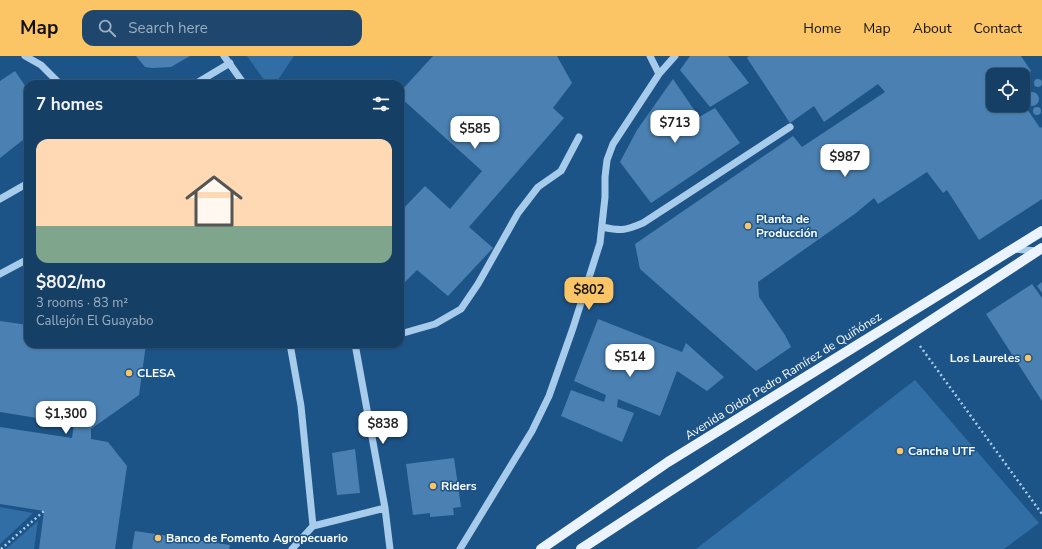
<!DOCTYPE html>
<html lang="en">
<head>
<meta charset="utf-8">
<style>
	body { margin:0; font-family:"Nunito Sans",sans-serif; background:#1f466c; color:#f1f3f6; height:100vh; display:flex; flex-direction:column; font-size:15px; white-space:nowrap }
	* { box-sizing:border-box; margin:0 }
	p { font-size:13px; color:#9eafbf }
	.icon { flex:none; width:22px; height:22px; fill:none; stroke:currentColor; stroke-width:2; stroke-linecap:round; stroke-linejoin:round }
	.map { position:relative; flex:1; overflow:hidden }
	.details { position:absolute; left:24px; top:24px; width:380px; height:268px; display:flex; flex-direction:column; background:#163f66; border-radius:12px; box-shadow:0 1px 3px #0004,0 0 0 1px #35587a }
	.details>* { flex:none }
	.tools { position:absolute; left:986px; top:12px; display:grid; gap:8px }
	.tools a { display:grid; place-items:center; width:44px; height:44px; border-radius:8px; background:#163f66; box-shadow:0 1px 3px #0004,0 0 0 1px #35587a; font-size:20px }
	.price { position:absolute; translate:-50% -34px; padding:0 9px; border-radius:8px; background:#fff; color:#222; font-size:13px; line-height:26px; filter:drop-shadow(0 1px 2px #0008) }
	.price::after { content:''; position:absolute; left:50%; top:24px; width:12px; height:9px; margin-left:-6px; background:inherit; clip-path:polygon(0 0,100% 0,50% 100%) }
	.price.current { background:#fbc465; color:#111 }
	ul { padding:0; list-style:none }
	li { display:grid; align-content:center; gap:8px; height:212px; padding:0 12px }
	li span { display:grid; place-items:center; height:124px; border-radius:12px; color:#555 }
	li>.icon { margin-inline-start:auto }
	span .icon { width:72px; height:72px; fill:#fffc; stroke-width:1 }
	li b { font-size:17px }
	h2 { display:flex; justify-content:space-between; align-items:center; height:48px; padding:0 12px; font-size:17px }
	header { display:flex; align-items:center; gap:24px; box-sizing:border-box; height:56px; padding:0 20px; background:#fbc465; color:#111 }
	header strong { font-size:19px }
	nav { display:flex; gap:22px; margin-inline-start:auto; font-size:14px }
	.search { width:280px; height:36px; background:#1f466c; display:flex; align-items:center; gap:10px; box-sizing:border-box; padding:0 14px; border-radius:12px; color:#9eafbf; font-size:15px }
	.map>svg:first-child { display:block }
	.green { fill:#306ea5 }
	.building { fill:#4a81b2 }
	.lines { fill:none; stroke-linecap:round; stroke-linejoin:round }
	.path { stroke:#a6cbeb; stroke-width:2.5; stroke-dasharray:2 3; stroke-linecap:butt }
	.minor { stroke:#a6cbeb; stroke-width:7 }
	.major { stroke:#ebf4fe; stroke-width:10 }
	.poi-dot { fill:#fbc465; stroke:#1d5488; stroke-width:1.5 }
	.labels { text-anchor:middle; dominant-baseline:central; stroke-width:3; stroke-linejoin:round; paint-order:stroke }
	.poi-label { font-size:12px; font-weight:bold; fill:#fff; stroke:#1d5488; text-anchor:start }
	.street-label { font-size:12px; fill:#fff; stroke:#1d5488 }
</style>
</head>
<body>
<header>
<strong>Map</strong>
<div class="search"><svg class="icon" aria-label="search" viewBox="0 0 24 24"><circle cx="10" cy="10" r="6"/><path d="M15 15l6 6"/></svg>Search here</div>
<nav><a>Home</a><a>Map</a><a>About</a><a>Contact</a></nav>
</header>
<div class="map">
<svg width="1042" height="493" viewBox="0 0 1042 493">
	<rect width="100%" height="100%" fill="#1d5488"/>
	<path class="green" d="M247 0H294L275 28H267Z
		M915 324 1039 467 1004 493H696Z
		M0 451 33 457 0 488Z
		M38 465 34 493H6Z"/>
	<path class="building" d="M136 0H190L171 11 152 12 145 11Z
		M433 0H557L572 27 553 52 564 62 469 171 493 192 448 240 417 214 405 226 400 222V156L425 130 450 153 482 115 400 41V36Z
		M690 0H728L749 27 710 51 680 14Z
		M749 0H1021L1031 15 1023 20 993 19V49H1023V47L1040 72 1042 71V143L979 184 947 134 943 137 927 116 878 148 874 142 856 157 758 226 759 241 785 279 791 291 756 315 640 213 635 188 793 80 802 91 885 36 878 28 824 66 814 50 790 67 747 2Z
		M15 15 28 34V80L0 102V25Z
		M673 23 699 61 715 52 740 87 651 147 620 106 637 74Z
		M1034 27a4 4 0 1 1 8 0a4 4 0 1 1-8 0Z
		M1023 25 1027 26 1029 30 1027 36 1023 37Z
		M1025 43a7 7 0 1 1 14 0a7 7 0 1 1-14 0Z
		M1033 55a4 4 0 1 1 8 0a4 4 0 1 1-8 0Z
		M1042 226V237L1037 230Z
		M1032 228 1042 242V345L986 258Z
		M598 263 682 296 686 287 724 321 707 335 677 315 660 360 618 343 617 351 634 357 622 386 561 360 571 334 604 346 606 339 574 325Z
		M0 265 28 269V288H146L139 339 91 373V383L108 386 127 410 115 493H39L44 455 0 448V371L72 382 74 368 0 356Z
		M355 393 360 437 337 439 332 397Z
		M454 402 461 451 453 452 454 459 430 461V457L413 459 406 408Z
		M135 475 230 489 229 493H132Z"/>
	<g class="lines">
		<path class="path" d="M920 290 1042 458
			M1 493 44 455"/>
		<path class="minor" d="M25 0 41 9 60 28
			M224 0 244 28
			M650 0 659 18
			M195 28 230 7
			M0 143 28 127
			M602 171C621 175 624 175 643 167L790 71
			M1013 193 1038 195
			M0 218 28 203
			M400 278 435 268 461 253 478 228 518 157 538 131 561 115 579 81
			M290 288 301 350 313 470
			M355 288 385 452 390 493
			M292 493 313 470 385 452
			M460 493 532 375 549 340 573 272 600 187 605 141V121L607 104 613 88 659 18 675 0"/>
		<path class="major" d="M541 493 668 406 1042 175
			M581 493 1042 192"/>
	</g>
	<g class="poi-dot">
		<circle cx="748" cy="170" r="4"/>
		<circle cx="1028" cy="302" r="4"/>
		<circle cx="129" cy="317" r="4"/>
		<circle cx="900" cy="395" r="4"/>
		<circle cx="433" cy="430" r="4"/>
		<circle cx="158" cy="482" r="4"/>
	</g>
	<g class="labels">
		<g class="poi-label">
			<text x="756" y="163">Planta de<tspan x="756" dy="14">Producción</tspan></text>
			<text x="1020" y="302" text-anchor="end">Los Laureles</text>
			<text x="137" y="317">CLESA</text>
			<text x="908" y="395">Cancha UTF</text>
			<text x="441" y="430">Riders</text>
			<text x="166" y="482">Banco de Fomento Agropecuario</text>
		</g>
		<g class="street-label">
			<text transform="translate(783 320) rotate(-32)">Avenida Oidor Pedro Ramírez de Quiñónez</text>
		</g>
	</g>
</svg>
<div class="tools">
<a><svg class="icon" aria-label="locate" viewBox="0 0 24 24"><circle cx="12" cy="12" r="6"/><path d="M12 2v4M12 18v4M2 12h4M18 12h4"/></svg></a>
</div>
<b class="price" style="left:675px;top:88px">$713</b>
<b class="price" style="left:475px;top:94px">$585</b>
<b class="price" style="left:845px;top:122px">$987</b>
<b class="price current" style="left:589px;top:255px">$802</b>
<b class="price" style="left:630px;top:322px">$514</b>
<b class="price" style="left:66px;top:379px">$1,300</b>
<b class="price" style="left:383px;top:389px">$838</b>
<section class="details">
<h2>7 homes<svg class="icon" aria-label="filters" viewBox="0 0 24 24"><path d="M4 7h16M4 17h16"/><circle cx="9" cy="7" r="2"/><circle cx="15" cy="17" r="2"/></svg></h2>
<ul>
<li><span style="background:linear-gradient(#ffd9b3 70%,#7fa58c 0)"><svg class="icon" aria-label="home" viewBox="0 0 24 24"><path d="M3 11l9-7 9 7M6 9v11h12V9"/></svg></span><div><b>$802/mo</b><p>3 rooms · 83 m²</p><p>Callejón El Guayabo</p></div></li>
</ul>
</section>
</div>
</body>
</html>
